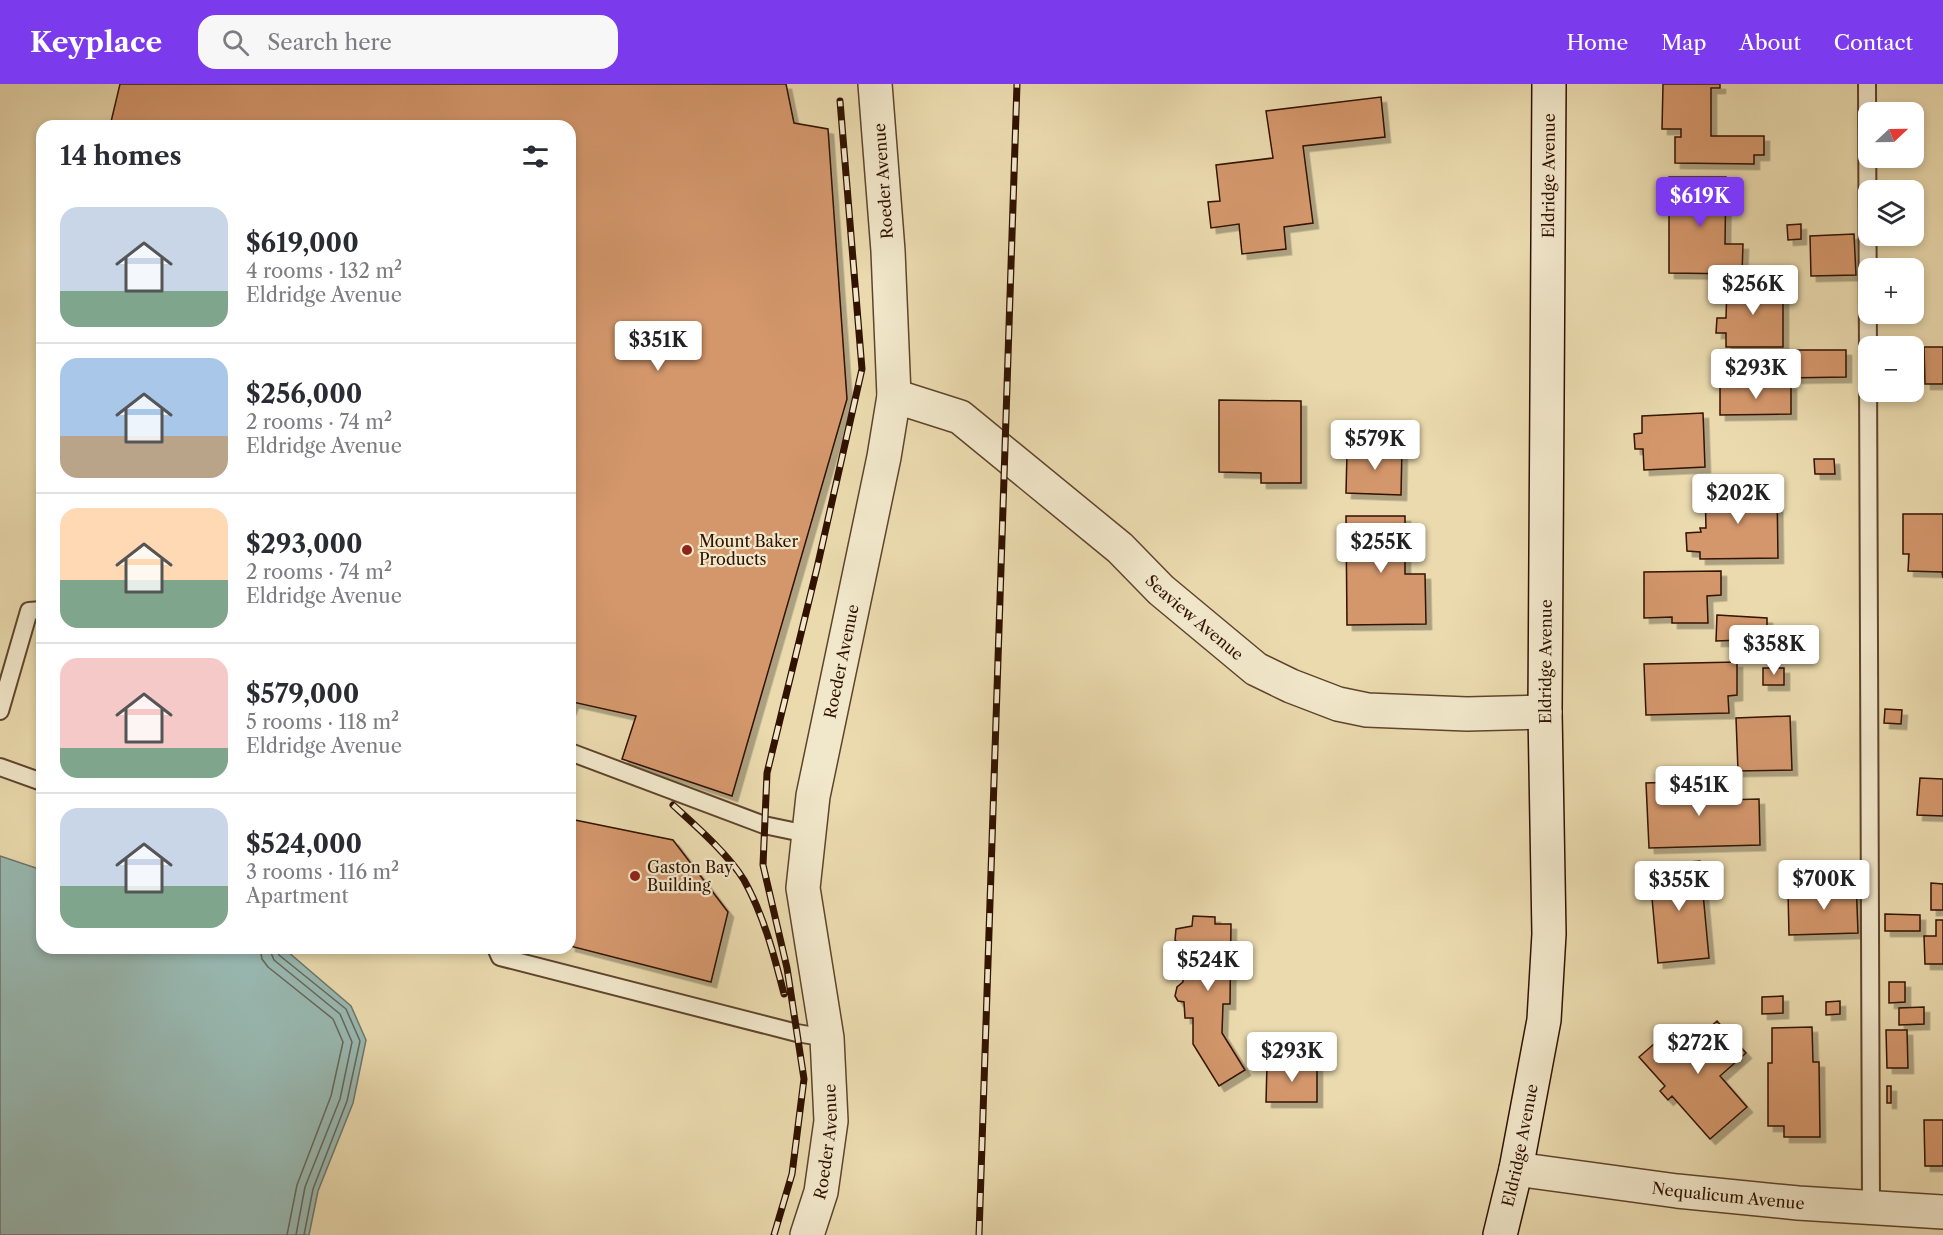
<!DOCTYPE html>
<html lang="en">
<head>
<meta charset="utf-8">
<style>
	body { margin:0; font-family:"Libre Caslon Text",serif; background:#f7f7f7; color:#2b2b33; height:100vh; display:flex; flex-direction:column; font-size:22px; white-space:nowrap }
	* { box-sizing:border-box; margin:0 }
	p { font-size:20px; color:#7c7c81 }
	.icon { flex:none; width:33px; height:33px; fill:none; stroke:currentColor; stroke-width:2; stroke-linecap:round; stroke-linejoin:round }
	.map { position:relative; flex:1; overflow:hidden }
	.details { position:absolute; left:36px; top:36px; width:540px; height:834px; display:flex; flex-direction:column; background:#fff; border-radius:18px; box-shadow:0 3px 9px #0003 }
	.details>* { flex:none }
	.needle { width:39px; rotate:68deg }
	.buttons { position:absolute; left:1858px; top:18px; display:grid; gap:12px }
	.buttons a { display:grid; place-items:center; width:66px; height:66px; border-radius:12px; background:#fff; box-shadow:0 3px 9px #0003; font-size:30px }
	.price { position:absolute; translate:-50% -51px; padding:0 14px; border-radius:6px; background:#fff; color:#222; font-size:20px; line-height:39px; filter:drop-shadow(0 2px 3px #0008) }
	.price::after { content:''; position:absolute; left:50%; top:36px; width:18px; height:14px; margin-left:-9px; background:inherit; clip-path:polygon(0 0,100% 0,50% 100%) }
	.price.current { background:#7c3aed; color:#fff }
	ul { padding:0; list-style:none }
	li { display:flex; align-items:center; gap:18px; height:150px; padding:0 24px }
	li+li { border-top:2px solid #e1e1e2 }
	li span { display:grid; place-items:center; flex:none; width:168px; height:120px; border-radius:18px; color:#555 }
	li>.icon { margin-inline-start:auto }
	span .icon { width:72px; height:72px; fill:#fffc; stroke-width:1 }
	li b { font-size:26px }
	h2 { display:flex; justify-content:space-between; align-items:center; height:72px; padding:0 24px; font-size:26px }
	header { display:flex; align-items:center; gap:36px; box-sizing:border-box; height:84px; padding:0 30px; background:#7c3aed; color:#fff }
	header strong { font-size:28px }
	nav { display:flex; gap:33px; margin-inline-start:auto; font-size:21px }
	.search { width:420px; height:54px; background:#f7f7f7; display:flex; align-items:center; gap:15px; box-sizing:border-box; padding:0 21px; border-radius:18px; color:#7c7c81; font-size:22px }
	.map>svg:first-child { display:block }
	.water { fill:#99b9b2; stroke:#6f766b; stroke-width:1.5 }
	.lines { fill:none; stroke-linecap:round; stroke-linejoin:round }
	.shore { stroke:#656659; stroke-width:1.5 }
	.building { fill:#d4976c; stroke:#311200; stroke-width:1.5; filter:url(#shadow) }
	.service-casing { stroke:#5f442c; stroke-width:20 }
	.minor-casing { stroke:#5f442c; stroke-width:36 }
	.secondary-casing { stroke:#311200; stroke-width:36 }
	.service { stroke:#f1e7ca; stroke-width:16 }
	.minor { stroke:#f1e7ca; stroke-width:33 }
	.secondary { stroke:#f1e7ca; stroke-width:33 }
	.rail-casing { stroke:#311200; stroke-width:7 }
	.rail { stroke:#f1e7ca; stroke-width:4.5; stroke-dasharray:14; stroke-linecap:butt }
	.poi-dot { fill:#8f2418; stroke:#f1e7ca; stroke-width:2 }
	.labels { text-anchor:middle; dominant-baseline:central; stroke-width:4.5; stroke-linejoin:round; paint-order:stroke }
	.street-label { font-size:16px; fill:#311200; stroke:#f1e7ca }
	.poi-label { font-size:16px; fill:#311200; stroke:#f1e7ca; text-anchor:start }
</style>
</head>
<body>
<header>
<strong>Keyplace</strong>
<div class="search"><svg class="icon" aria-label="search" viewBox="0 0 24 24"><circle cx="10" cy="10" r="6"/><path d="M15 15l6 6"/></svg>Search here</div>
<nav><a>Home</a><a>Map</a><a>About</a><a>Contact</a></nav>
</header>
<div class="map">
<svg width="1943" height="1151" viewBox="0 0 1943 1151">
	<defs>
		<filter id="shadow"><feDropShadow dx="5.5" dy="5.5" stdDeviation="0" flood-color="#0004"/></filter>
	</defs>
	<rect width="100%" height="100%" fill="#eadaae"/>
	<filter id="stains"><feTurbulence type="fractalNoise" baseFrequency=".00333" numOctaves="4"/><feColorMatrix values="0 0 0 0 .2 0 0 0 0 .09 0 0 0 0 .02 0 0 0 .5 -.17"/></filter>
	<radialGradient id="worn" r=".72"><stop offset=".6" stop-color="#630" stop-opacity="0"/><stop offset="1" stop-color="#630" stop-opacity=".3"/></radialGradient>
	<path class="water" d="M0 772 42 786V864H275L288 868 351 922 366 956 353 1019 318 1107 309 1151H0Z"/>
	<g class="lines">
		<path class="shore" d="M260 864 262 875 268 883 333 935 343 958 331 1012 297 1101 287 1151
			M269 864 274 876 340 930 352 958 340 1015 305 1103 296 1151
			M277 864 279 871 346 925 360 957 347 1017 313 1105 304 1151"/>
	</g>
	<path class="building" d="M120 0H786L794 39 828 45 847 315 732 712 622 675 636 632 573 618 570 626V42H110Z
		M1663 0H1720V4H1711V52H1764V71H1754V80L1675 79V53H1681V45H1662Z
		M1381 13 1385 53 1303 62 1313 139 1284 143 1286 165 1242 170 1239 140 1211 144 1208 118 1220 117 1216 81 1273 74 1266 27Z
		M1669 93H1726L1725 160H1743L1742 190 1669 189Z
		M1801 140V155L1788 156 1787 141Z
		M1854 150 1856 191 1811 192 1810 152Z
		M1727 200 1783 201V263H1726V249H1716L1717 234H1726Z
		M1924 263H1943V300H1925Z
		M1785 266H1846V293L1785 294Z
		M1791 300V330L1720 331V301Z
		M1889 308H1912V311L1889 310Z
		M1219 316 1301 317V399H1261V389L1219 388Z
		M1703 329 1705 383 1644 386 1643 365H1635L1634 350 1642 349V332Z
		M1364 362 1402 363 1401 411 1346 409 1347 368 1363 369Z
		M1814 375H1834L1835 390H1815Z
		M1777 404 1778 474 1700 475V468L1687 467 1686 449 1701 448 1700 444H1706L1705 405Z
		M1903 430H1943V494L1942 488 1908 487 1909 470H1903Z
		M1346 432H1405V490H1425L1426 540 1347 541Z
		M1721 487V511L1707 512 1708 539H1672V533L1644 534V488Z
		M1717 531 1767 534V555L1716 557Z
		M1737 578V611L1728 612 1729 629 1646 631 1644 580Z
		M1763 584H1784V601H1763Z
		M1885 625 1902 626 1901 640 1884 639Z
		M1790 632 1792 686 1738 687 1736 634Z
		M1920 694 1943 695V732L1917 731Z
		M1705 697V700H1722L1723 716 1759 715 1760 761 1649 764 1646 699Z
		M570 735 673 756 728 828 711 898 570 862Z
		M1700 777 1709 874 1658 879 1649 782Z
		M1856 795 1858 849 1789 851 1788 808 1839 806V796Z
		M1931 799 1943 800V826H1931Z
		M1885 830 1920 831V847H1885Z
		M1193 832 1215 833V840H1231L1230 920H1223L1222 949 1245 986 1219 1002 1193 960V934H1185L1184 918 1178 917 1175 912 1177 903 1183 898 1182 863 1175 856 1176 845 1192 842Z
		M1936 836H1943V880H1925L1924 852H1936Z
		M1889 898H1905V918L1889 919Z
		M1783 912V929L1762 930V913Z
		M1840 917V930L1826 931V918Z
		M1924 923V940L1899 941V924Z
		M1717 937 1746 969 1720 992 1747 1023 1710 1055 1672 1012 1668 1016 1660 1007 1665 1002 1639 973 1676 941 1692 959Z
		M1812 943 1813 978H1819L1820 1053H1784V1042H1768V979H1772V944Z
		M1886 946H1907L1908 984H1887Z
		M1267 980H1317V1018H1266Z
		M1887 1002H1891V1019H1887Z
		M1924 1036H1943V1082H1925Z"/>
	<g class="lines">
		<g class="service-casing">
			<path id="service" d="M1867 0 1871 1123
				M0 627 29 527 42 526
				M570 668 764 741 807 750
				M0 683 42 698
				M496 864 500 873 797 949 827 954"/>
		</g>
		<g class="minor-casing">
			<g id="minor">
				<path id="s1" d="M894 312 960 333 1120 464 1161 506 1256 585 1291 602 1338 620 1367 626 1467 630 1545 628"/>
				<path id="s2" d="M1516 1085 1677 1107 1798 1119 1943 1128"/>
				<path id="s3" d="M807 1151 821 1108 831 1037 827 954 803 804 813 712 884 373 894 312 888 167 875 0"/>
			</g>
		</g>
		<g class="secondary-casing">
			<g id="secondary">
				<path id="s4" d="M1500 1151 1516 1085 1544 936 1549 850 1545 628 1549 0"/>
			</g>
		</g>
		<use href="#service" class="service"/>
		<use href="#minor" class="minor"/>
		<use href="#secondary" class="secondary"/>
		<g class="rail-casing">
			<path id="rail" d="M673 721C696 742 728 770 744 796 764 832 774 871 784 910
				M774 1151 792 1090 804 995 787 884 763 781 767 689 817 484 862 285 840 17
				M979 1151 1017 0"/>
		</g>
		<use href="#rail" class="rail"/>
	</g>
	<g class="poi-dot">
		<circle cx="687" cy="466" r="6"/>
		<circle cx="635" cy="792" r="6"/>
	</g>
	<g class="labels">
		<g class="street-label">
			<text stroke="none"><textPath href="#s4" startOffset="1064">Eldridge Avenue</textPath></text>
			<text transform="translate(883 97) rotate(-94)">Roeder Avenue</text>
			<text stroke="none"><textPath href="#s1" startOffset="378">Seaview Avenue</textPath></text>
			<text stroke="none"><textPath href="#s3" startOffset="582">Roeder Avenue</textPath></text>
			<text stroke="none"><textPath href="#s4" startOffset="578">Eldridge Avenue</textPath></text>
			<text stroke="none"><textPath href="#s3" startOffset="96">Roeder Avenue</textPath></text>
			<text stroke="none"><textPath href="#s4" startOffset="92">Eldridge Avenue</textPath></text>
			<text stroke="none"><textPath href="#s2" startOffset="214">Nequalicum Avenue</textPath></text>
		</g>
		<g class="poi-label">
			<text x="699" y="457">Mount Baker<tspan x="699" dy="18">Products</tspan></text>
			<text x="647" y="783">Gaston Bay<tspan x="647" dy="18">Building</tspan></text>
		</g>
	</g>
	<rect width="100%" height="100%" filter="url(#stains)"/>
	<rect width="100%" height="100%" fill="url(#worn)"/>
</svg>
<div class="buttons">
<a><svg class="needle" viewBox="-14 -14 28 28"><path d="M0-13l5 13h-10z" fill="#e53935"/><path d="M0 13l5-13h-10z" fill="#7c7c81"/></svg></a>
<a><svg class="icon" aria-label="layers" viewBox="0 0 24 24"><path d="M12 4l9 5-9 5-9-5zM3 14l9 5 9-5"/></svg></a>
<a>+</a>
<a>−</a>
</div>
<b class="price current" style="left:1700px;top:144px">$619K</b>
<b class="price" style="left:1753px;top:232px">$256K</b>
<b class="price" style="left:658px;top:288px">$351K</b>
<b class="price" style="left:1756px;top:316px">$293K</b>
<b class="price" style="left:1375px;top:387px">$579K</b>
<b class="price" style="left:1738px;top:441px">$202K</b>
<b class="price" style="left:1381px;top:490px">$255K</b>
<b class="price" style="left:1774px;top:592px">$358K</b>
<b class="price" style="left:1699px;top:733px">$451K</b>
<b class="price" style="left:1824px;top:827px">$700K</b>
<b class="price" style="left:1679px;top:828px">$355K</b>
<b class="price" style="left:1208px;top:908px">$524K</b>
<b class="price" style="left:1698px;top:991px">$272K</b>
<b class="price" style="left:1292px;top:999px">$293K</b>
<section class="details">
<h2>14 homes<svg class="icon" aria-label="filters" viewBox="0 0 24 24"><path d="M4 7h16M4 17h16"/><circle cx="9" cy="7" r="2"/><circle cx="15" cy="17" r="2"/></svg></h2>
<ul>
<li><span style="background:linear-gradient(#c9d6e8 70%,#7fa58c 0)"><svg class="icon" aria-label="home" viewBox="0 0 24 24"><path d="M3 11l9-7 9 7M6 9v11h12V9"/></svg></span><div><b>$619,000</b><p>4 rooms · 132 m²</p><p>Eldridge Avenue</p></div></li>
<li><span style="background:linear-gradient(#a9c7e8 65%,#b9a48a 0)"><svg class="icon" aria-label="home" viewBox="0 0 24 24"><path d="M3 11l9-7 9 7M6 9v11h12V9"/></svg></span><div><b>$256,000</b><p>2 rooms · 74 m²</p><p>Eldridge Avenue</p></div></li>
<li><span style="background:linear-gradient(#ffd9b3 60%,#7fa58c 0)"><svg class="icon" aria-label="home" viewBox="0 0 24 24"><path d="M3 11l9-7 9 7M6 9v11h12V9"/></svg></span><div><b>$293,000</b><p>2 rooms · 74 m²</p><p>Eldridge Avenue</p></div></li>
<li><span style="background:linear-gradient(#f6c9c9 75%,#7fa58c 0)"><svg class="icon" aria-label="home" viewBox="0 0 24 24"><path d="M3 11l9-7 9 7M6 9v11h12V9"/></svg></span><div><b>$579,000</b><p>5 rooms · 118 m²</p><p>Eldridge Avenue</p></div></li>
<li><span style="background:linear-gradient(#c9d6e8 65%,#7fa58c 0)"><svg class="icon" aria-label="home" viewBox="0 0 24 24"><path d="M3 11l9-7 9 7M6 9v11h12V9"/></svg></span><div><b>$524,000</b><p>3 rooms · 116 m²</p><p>Apartment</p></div></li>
</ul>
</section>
</div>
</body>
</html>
